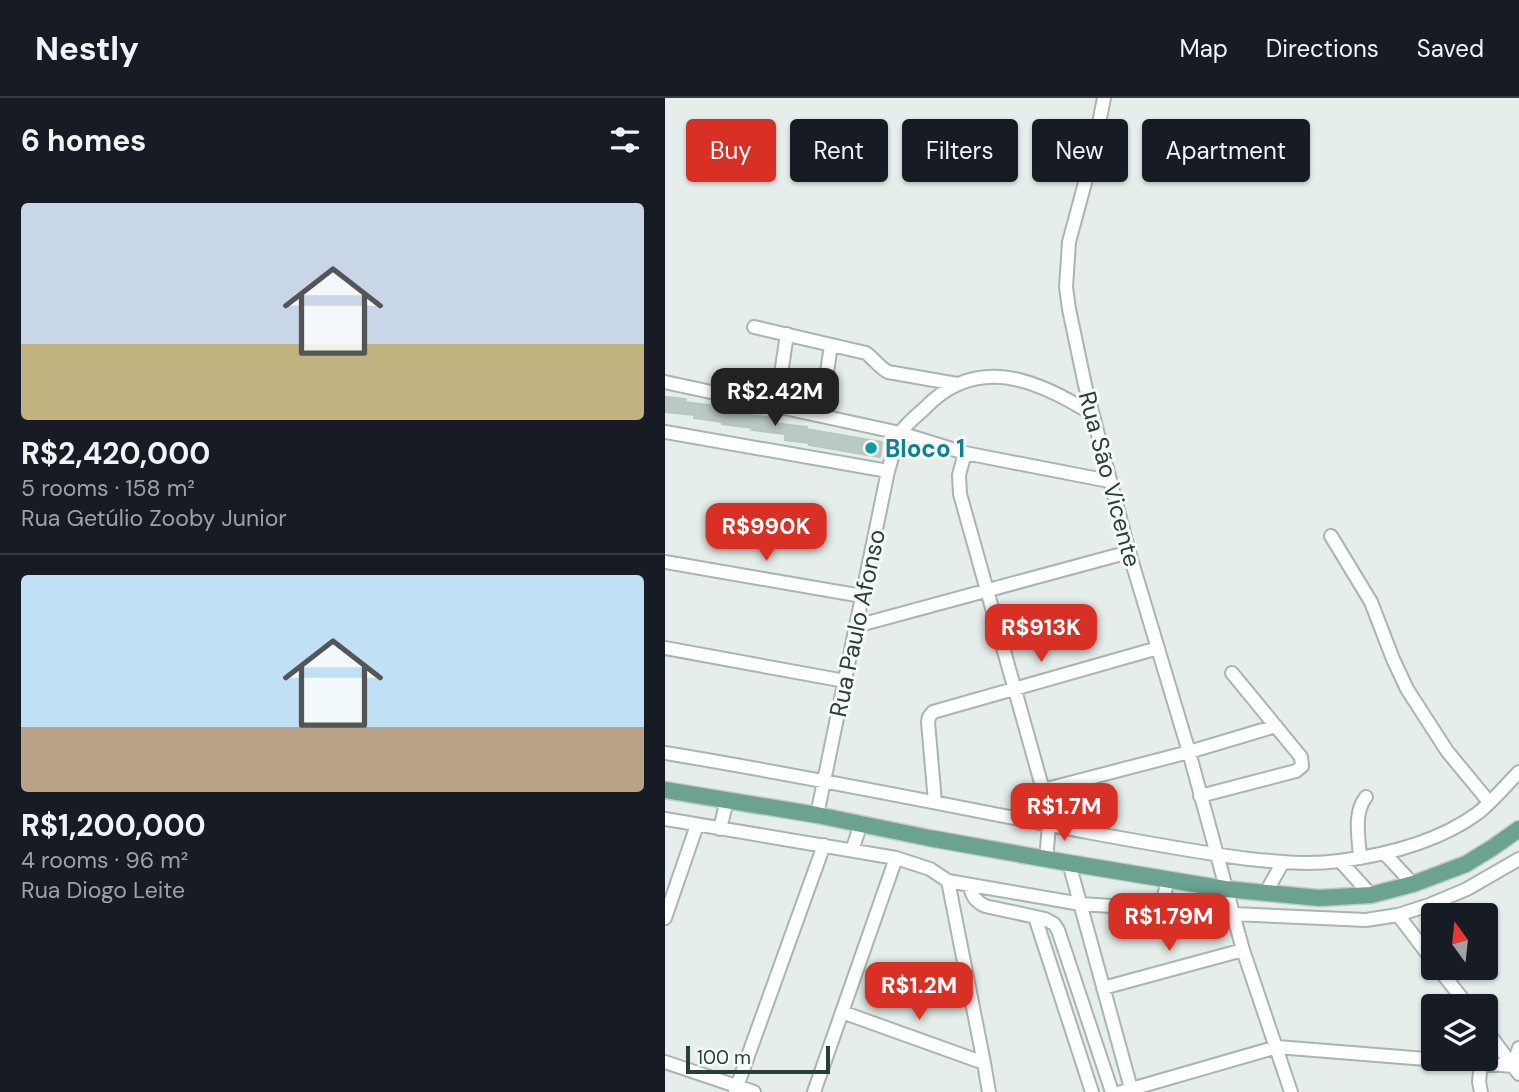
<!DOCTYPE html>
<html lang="en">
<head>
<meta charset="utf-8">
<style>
	body { margin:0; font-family:"DM Sans",sans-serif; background:#242831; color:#f1f3f6; height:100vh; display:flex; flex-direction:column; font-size:26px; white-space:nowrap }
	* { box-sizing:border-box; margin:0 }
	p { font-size:23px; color:#9ea1a6 }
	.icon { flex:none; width:38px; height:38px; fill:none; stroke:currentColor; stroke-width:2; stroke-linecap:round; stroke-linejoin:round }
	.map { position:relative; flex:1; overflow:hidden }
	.panel { display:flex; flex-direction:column; background:#171b24; width:665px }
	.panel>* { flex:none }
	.top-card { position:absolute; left:21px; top:21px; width:665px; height:63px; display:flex; gap:14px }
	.needle { width:46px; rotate:345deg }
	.fabs { position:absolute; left:756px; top:805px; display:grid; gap:14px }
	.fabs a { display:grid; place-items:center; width:77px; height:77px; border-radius:7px; background:#171b24; box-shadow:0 2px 5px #0004; font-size:35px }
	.scale { position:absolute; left:21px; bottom:18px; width:144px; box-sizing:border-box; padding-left:7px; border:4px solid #244037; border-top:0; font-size:19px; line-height:24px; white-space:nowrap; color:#244037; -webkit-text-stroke:5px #f6faf8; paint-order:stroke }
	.price { position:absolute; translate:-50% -60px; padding:0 16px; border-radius:14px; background:#d93025; color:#fff; font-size:23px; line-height:46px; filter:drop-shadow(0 2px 4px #0008) }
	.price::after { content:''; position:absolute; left:50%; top:42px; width:21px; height:16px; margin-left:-10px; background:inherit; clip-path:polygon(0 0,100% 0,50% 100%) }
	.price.selected { background:#222; color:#fff }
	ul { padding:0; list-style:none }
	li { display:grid; align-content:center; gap:14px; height:371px; padding:0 21px }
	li+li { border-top:2px solid #363941 }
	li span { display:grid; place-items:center; height:217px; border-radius:7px; color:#555 }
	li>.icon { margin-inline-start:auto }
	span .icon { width:126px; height:126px; fill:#fffc; stroke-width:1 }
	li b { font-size:30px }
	h2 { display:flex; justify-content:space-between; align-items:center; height:84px; padding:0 21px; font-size:30px }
	.chip { padding:0 24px; border-radius:7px; background:#171b24; box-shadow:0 2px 5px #0004; font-size:24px; line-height:63px }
	.chip.selected { background:#d93025; color:#fff }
	header { display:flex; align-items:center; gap:42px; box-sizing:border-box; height:98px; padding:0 35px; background:#171b24; border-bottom:2px solid #363941 }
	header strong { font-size:33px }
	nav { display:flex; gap:38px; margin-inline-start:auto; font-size:24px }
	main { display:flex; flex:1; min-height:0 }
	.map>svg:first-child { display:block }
	.building { fill:#bac9c2; stroke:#b7c8c0; stroke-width:2 }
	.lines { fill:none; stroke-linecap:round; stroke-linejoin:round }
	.minor-casing { stroke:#a7b6b1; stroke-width:16 }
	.major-casing { stroke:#c2cac7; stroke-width:19 }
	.minor { stroke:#fff; stroke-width:12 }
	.major { stroke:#6ba291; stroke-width:16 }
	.culture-dot { fill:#0f9aa8; stroke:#f6faf8; stroke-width:2.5 }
	.labels { text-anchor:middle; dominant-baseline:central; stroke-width:6; stroke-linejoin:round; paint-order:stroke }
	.culture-label { font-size:24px; font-weight:bold; fill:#0d838f; stroke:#f6faf8; text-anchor:start }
	.street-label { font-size:24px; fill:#244037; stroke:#f6faf8 }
</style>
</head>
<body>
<header>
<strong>Nestly</strong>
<nav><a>Map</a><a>Directions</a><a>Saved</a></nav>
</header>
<main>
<section class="panel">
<h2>6 homes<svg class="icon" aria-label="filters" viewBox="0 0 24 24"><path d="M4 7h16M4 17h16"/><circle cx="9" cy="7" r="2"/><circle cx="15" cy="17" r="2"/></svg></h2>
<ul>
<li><span style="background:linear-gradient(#c9d6e8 65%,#c2b280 0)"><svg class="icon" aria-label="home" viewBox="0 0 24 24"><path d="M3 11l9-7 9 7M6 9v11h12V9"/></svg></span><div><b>R$2,420,000</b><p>5 rooms · 158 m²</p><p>Rua Getúlio Zooby Junior</p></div></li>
<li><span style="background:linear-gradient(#bfe0f5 70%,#b9a48a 0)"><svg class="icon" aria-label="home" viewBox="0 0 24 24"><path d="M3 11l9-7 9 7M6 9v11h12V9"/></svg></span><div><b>R$1,200,000</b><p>4 rooms · 96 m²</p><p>Rua Diogo Leite</p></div></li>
</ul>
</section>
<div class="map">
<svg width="854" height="994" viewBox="0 0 854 994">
	<rect width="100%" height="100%" fill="#e5eeea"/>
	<path class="building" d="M1 299 21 301 20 304 51 308V310L79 314V316L109 320V325L142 329 141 331 217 344 215 359 144 347V345L120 342V336L87 332 88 330 57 326V324L29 320V317L0 314Z"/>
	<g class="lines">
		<g class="minor-casing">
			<path id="minor" d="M439 0 428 55 404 144 401 189 404 211 420 287 464 454 524 654 578 852 626 994
				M89 229 201 255C209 261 214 269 223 274L292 286
				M116 276 122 236
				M161 281 166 247
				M0 284 235 335 300 355 444 383
				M0 334 223 373
				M300 355 294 377 295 396 378 692 384 727 381 762
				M666 438 706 504 728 561 742 591 782 653 824 704
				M0 464 197 498
				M191 528 464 454
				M0 550 180 583
				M0 655C141 678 281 707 422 734 476 744 530 754 584 761 614 764 644 767 674 763 722 757 773 744 813 715 828 703 841 687 854 674
				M378 692 524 654 611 628
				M535 698 631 673 637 668 636 659 567 575
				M270 704 263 624 264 619 268 614 493 550
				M152 717 223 373C227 361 229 347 235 336 240 326 253 317 261 309 313 256 373 282 427 316
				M0 721 231 760 265 771 283 783 416 806 568 816 701 822 733 817 764 807 802 791 854 761
				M55 731 62 702
				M187 752 196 726
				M719 755 748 786
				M695 760C694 740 688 715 701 699
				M675 763 706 797
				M404 765 467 994
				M283 783 319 965 324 994
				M305 788C307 798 310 803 320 808L380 821 389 826 393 832 447 994
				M600 796 618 764
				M496 811 503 781
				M733 817 768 863
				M370 819 427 994
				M0 820 32 727
				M773 870 803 908
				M438 890 578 852
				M177 914 319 965
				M821 932 854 976
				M0 964 89 994
				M816 965 814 984 816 994
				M70 994 159 747
				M149 994 231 760
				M456 994 612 949 848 968 854 950"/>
		</g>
		<g class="major-casing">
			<path id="major" d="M0 692 152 717 264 740 404 765 560 791 654 800 706 797 748 786 801 766 827 750 854 731"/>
		</g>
		<use href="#minor" class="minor"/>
		<use href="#major" class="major"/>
	</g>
	<circle class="culture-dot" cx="206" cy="350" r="7"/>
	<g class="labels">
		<g class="culture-label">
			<text x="220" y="350">Bloco 1</text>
		</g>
		<g class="street-label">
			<text transform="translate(445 381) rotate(75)">Rua São Vicente</text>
			<text transform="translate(192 525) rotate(-78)">Rua Paulo Afonso</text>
		</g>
	</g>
</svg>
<div class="fabs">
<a><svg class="needle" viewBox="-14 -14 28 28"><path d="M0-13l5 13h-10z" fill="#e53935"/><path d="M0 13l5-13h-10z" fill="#9ea1a6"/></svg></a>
<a><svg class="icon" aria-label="layers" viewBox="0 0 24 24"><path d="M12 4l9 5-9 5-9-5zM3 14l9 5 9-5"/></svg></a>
</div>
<div class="scale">100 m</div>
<b class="price selected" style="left:110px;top:330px">R$2.42M</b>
<b class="price" style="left:101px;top:465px">R$990K</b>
<b class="price" style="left:376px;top:566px">R$913K</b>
<b class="price" style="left:399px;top:745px">R$1.7M</b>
<b class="price" style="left:504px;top:855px">R$1.79M</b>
<b class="price" style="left:254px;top:924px">R$1.2M</b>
<div class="top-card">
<a class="chip selected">Buy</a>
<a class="chip">Rent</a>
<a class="chip">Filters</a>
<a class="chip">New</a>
<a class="chip">Apartment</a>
</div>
</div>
</main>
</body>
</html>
